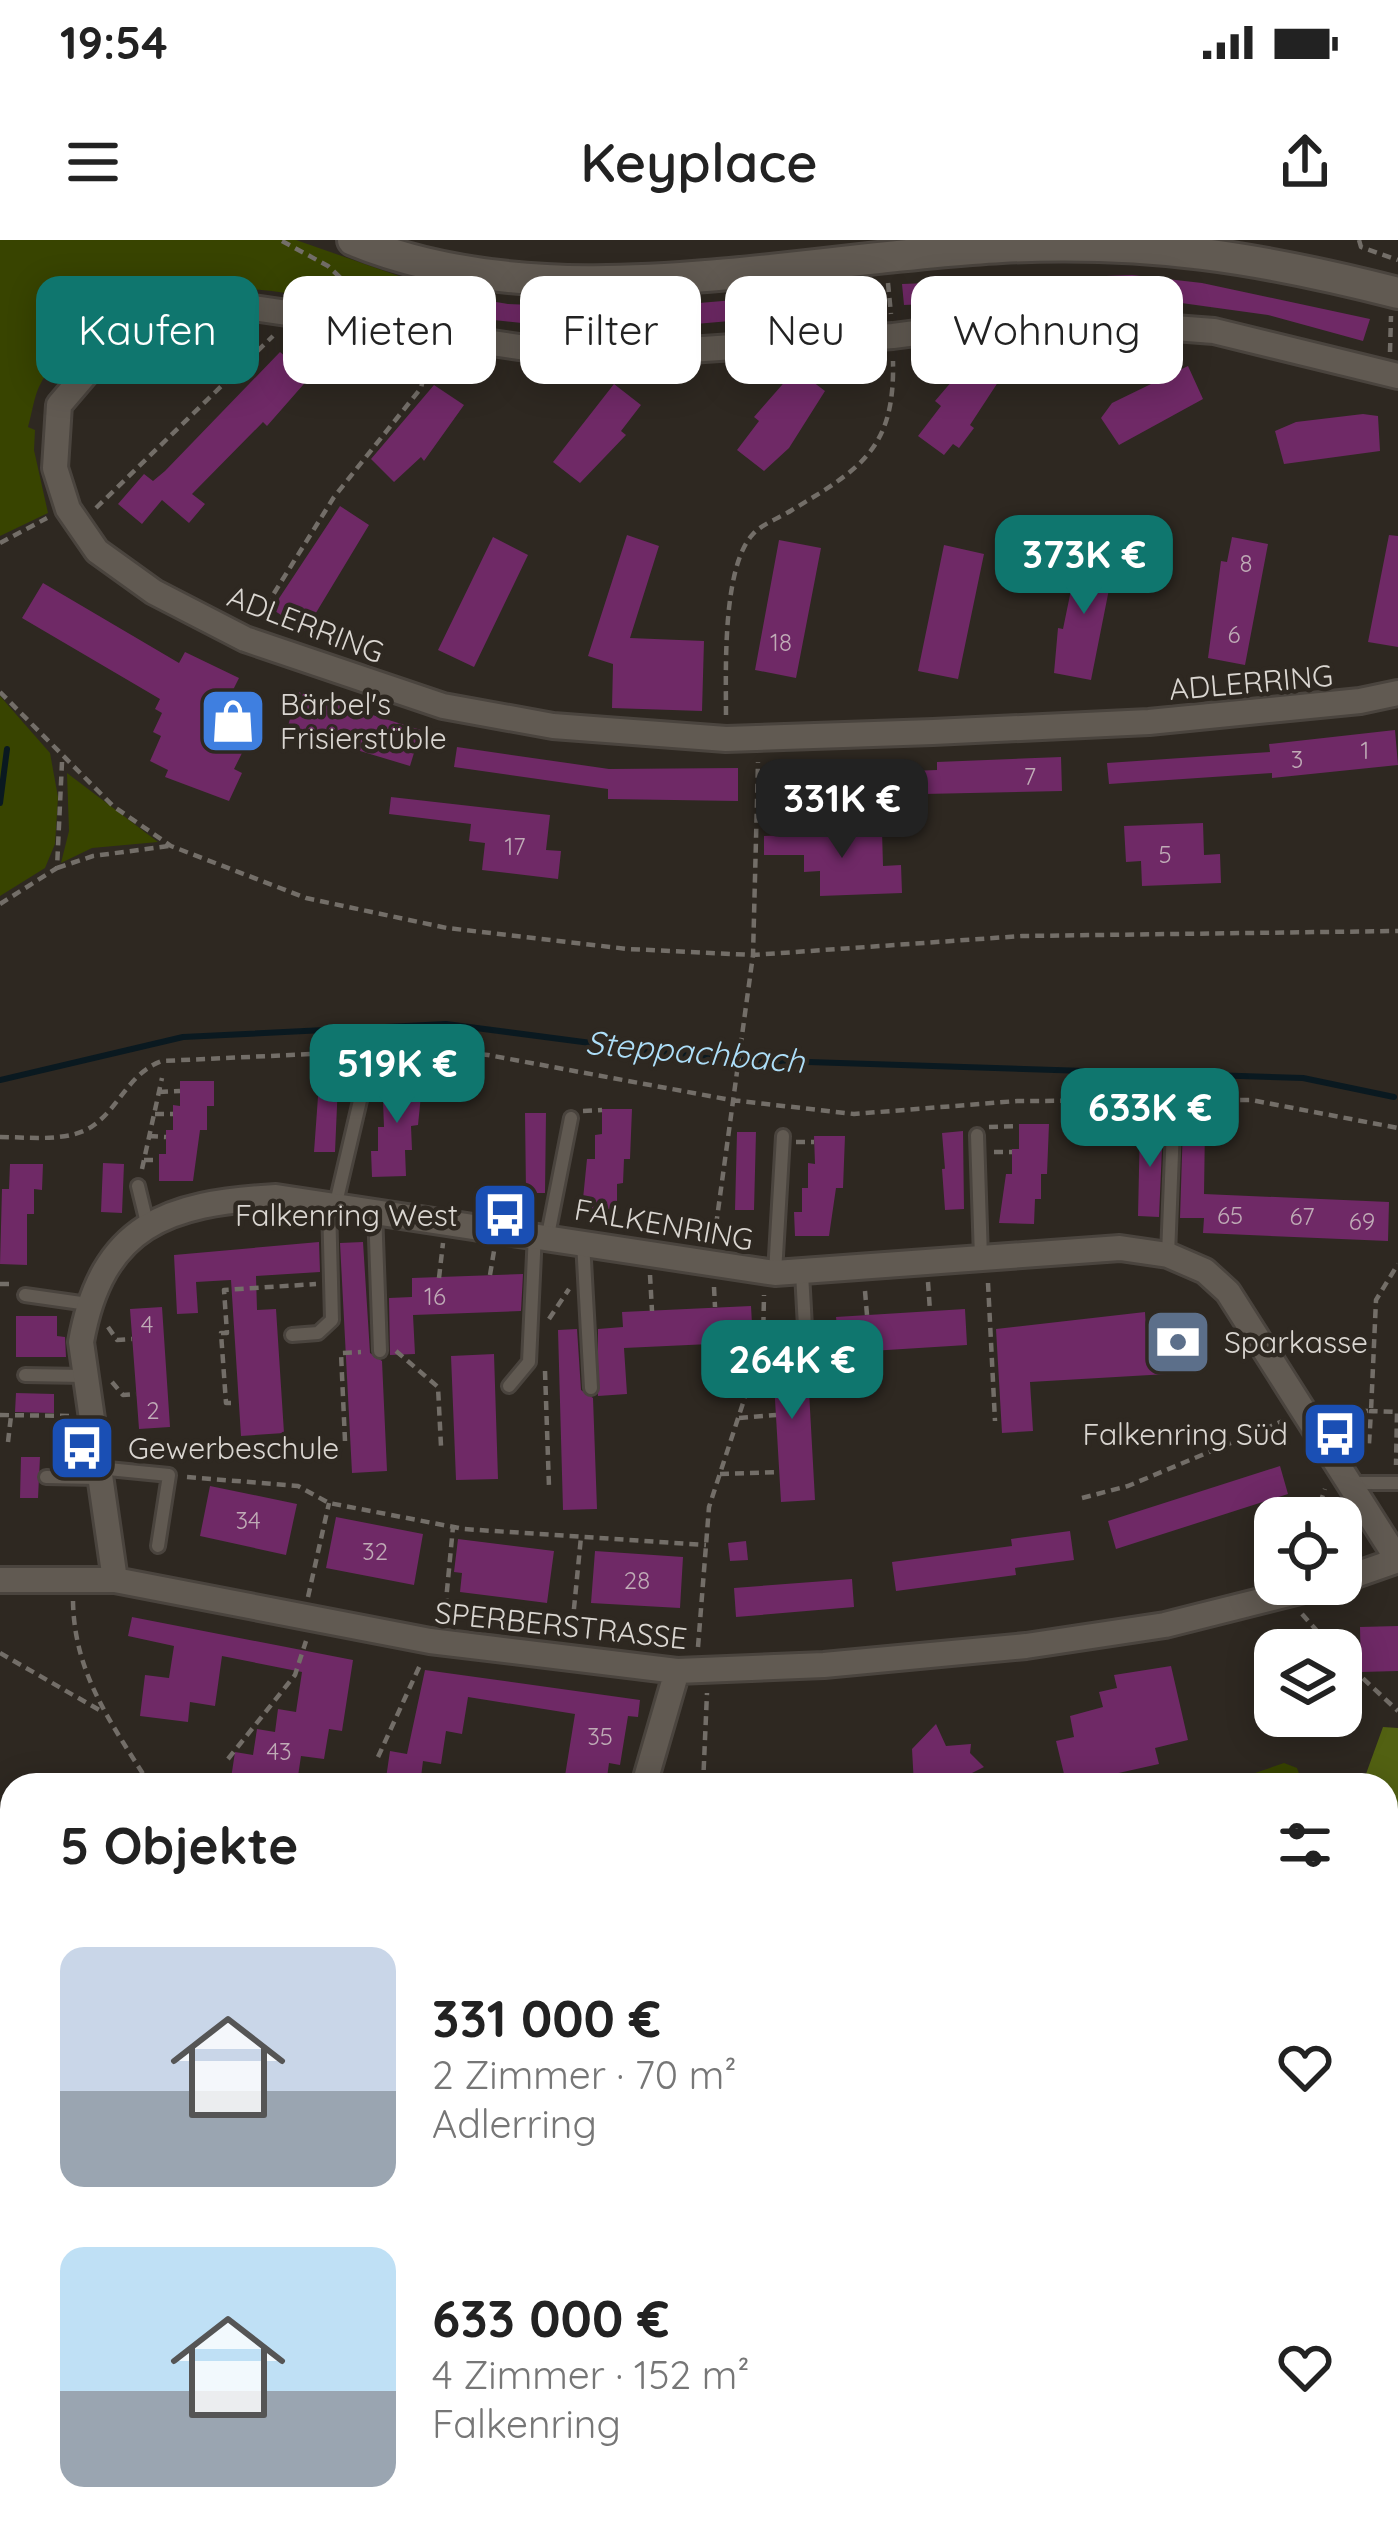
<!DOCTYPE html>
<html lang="de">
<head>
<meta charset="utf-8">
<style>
	body { margin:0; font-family:Quicksand,sans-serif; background:#f2f2f2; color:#222; height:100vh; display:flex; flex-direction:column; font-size:45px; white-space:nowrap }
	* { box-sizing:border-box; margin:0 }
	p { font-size:39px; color:#767676 }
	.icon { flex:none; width:66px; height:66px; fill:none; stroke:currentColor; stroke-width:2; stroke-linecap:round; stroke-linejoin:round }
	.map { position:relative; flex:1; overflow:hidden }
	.details { position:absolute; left:0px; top:1533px; width:1398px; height:771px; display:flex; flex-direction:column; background:#fff; border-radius:36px 36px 0 0; box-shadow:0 6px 30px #0003 }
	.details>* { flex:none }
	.guide { position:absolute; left:36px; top:36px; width:1326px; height:108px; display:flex; gap:24px }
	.controls { position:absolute; left:1254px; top:1257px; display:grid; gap:24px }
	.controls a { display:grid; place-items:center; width:108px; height:108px; border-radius:24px; background:#fff; box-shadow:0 6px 30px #0003; font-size:60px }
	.price { position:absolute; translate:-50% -102px; padding:0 27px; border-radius:24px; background:#0f766e; color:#fff; font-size:39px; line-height:78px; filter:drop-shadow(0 3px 6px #0008) }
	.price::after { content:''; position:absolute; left:50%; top:72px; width:36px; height:27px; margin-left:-18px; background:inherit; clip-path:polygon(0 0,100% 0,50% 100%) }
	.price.on { background:#222; color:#fff }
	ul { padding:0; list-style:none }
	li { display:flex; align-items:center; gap:36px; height:300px; padding:0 60px }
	li span { display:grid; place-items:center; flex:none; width:336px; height:240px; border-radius:24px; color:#555 }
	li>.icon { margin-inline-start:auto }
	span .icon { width:144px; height:144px; fill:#fffc; stroke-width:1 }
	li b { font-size:51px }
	h2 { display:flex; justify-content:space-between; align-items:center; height:144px; padding:0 60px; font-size:51px }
	.tag { padding:0 42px; border-radius:24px; background:#fff; box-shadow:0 6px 30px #0003; font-size:42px; line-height:108px }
	.tag.on { background:#0f766e; color:#fff }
	.status { display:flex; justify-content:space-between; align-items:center; height:84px; padding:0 60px; background:#fff; direction:ltr }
	.status svg { height:33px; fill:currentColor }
	header { display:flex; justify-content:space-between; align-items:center; height:156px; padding:0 60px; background:#fff; font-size:54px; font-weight:600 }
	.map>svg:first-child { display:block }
	.green { fill:#384400 }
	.forest { fill:#526112 }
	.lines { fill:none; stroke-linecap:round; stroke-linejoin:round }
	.stream { stroke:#0a1920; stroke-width:6 }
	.building { fill:#6f2966 }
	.lane-casing { stroke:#4a443e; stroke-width:18 }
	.street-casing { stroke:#4a443e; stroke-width:30 }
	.secondary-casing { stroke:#4a443e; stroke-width:36 }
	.primary-casing { stroke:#4a443e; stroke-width:36 }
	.path { stroke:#736e68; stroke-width:4.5; stroke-dasharray:9 6; stroke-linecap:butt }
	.lane { stroke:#615a52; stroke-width:12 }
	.street { stroke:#615a52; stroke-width:24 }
	.secondary { stroke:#615a52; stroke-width:30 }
	.primary { stroke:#ba796a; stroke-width:30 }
	.labels { text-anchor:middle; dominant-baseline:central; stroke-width:9; stroke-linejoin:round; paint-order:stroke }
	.number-label { font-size:24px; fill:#bfabb6 }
	.street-label { font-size:30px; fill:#dad6d1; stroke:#2e2821 }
	.poi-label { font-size:30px; fill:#dad6d1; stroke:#2e2821; text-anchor:start }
	.water-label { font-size:33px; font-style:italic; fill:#addef8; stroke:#2e2821 }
</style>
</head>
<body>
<div class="status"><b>19:54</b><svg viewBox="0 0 49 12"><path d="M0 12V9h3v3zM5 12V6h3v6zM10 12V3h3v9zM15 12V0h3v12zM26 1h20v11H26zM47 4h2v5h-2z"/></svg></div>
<header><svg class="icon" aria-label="menu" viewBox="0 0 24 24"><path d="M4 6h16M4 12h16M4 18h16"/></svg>Keyplace<svg class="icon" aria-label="share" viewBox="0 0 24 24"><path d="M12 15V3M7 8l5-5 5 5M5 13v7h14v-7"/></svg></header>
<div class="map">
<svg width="1398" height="2303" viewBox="0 0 1398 2303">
	<rect width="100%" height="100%" fill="#2e2821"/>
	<path class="green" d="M0 0H296L399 36 393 72C329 63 254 40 190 51 150 58 61 107 41 143 34 155 32 174 28 187L35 190 34 210 48 273 0 296Z
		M0 456 50 513 58 557 55 604 45 628 0 656Z
		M67 533 158 602 92 608 61 623 69 591Z
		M1284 1523 1297 1528 1303 1545H1220Z"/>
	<path class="forest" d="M1383 1487 1398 1488V1659L1386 1663V1545H1362Z
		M146 2292H290L274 2303H128Z"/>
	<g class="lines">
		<path class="stream" d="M0 563 7 509
			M0 840 183 797 446 784 713 819 1303 838 1394 857"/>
	</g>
	<path class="building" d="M1132 35 1202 43 1370 79 1363 101 1268 75 1102 52V56L904 65 902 44Z
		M401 46 508 64 628 69 865 49 868 69 650 88H568L446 75 445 79 396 69Z
		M280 112 310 137 267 186 263 182 192 254 205 264 189 283 162 260 142 284 118 264 144 234 153 241 165 231Z
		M976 113 1004 133 970 185 974 188 959 208 953 204 944 215 918 196 941 166 935 161Z
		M1188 126 1203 159 1119 205 1101 178 1112 163Z
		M796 129 825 151 789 208 764 231 737 210 759 181 754 177Z
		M614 144 641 165 621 191 626 195 580 243 553 222Z
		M434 145 464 165 424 221 421 217 394 242 371 219Z
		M1363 174 1378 176 1380 211 1284 224 1275 191 1296 182Z
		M340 266 369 285 305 391 272 369Z
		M627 295 659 306 630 398 704 401 702 471 612 468 613 424 588 416Z
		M1389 295 1398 296V407L1368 402Z
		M493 297 528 315 474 427 438 410Z
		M1232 297 1268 304 1245 425 1208 418 1221 321 1227 322Z
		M779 300 821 308 796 438 755 430Z
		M944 305 984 314 958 439 918 431Z
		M1079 311 1115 319 1091 440 1054 433 1058 388 1063 389Z
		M43 343 179 423 185 412 239 438 229 458 249 468 230 505 243 511 234 529 242 533 229 561 165 537 168 530 150 521 161 496 153 492 162 473 155 469 160 459 22 378Z
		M298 452 421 490 410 526 287 489Z
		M1395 490 1398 525 1272 538V533L1109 544 1107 523 1270 512 1269 504Z
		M457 507 609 529 738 528V561L608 559V549L454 527Z
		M1061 517 1062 551 782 557 781 536 937 530V522Z
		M391 557 550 575 546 610 561 611 558 639 482 630 485 603 469 601 471 584 389 574Z
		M1203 583 1204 615 1220 614 1221 643 1142 646 1141 621 1126 622 1124 586Z
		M882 591 883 626 901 625 902 653 820 656V631L804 632V615H764V596Z
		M423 835 418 885 411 886 412 910H405L406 936 372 937 371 911H378V887H384L383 861H390L389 836Z
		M180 841H214V866H207V890H200L193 941H159V914H166V890H173V865L180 866Z
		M319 843H338L335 912H314Z
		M602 869H632L630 919H624L623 943 617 944V969H582L587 919H595V895L602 894Z
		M525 873H546L545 953H526Z
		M1019 884H1049L1047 934H1041V959H1035L1034 984 999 983 1006 934H1012V909H1019Z
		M1140 884 1163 885 1159 977 1138 976Z
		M1183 885H1205L1204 954 1389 962 1388 1001 1203 993 1204 978H1180Z
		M963 891 964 969 945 970 942 929 952 928 945 929 942 893Z
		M737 892H756L754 970H735Z
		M814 896H845L843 948H836L829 996H795L794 972H802V948H808V923L815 924Z
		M103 923 124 924 122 973 101 972Z
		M10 924H43L42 950 34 949V974H27V1025L0 1024 2 949H9Z
		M319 1002 320 1032 256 1036 257 1070 276 1069 284 1193 241 1196 231 1040 196 1042 198 1073 177 1074 174 1015Z
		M363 1002 370 1113 382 1121 387 1231 352 1233 340 1003Z
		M523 1034 521 1071 413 1075 415 1114 390 1115 389 1058 412 1057V1038Z
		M751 1066 753 1102 624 1108 627 1154 598 1156V1089L623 1087 622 1072Z
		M162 1067 170 1187 139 1189 130 1069Z
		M965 1069 967 1105 839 1113 841 1145 817 1147 816 1088 837 1087 836 1077Z
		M1145 1072 1146 1090 1200 1087 1202 1132 1030 1142 1033 1191 1002 1193 996 1089Z
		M16 1076H57V1096L65 1097 66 1117H16Z
		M577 1089 581 1150 593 1158 597 1269 563 1270 558 1090Z
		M794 1090 798 1143 809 1151 815 1260 781 1262 771 1091Z
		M494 1114 498 1239 456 1240 451 1116Z
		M16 1153 54 1154V1173L15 1172Z
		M21 1217H40L38 1258H20Z
		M1280 1226 1288 1254 1116 1309 1108 1281Z
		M210 1246 297 1264 286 1315 200 1296Z
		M336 1277 423 1294 414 1345 326 1328Z
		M1070 1291 1074 1320 1015 1328 1016 1335 896 1351 892 1322 1012 1306 1011 1299Z
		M458 1299 554 1311 547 1363 460 1352 462 1333 454 1332Z
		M746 1301 748 1320 730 1321 728 1303Z
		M595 1311 683 1317 680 1368 591 1363Z
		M852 1339 854 1367 736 1377 734 1348Z
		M132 1377 353 1420 342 1491 329 1489 324 1519 301 1516 297 1543 271 1539V1545H230L235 1512 253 1515 257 1489 275 1492 278 1469 296 1472 302 1432 222 1416 215 1466 190 1462 188 1482 140 1476 145 1435 169 1438 174 1406 128 1396Z
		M1398 1386V1431L1361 1432 1360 1387Z
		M1171 1426 1188 1500 1155 1508 1159 1524 1114 1534 1116 1545 1066 1542 1056 1501 1074 1497 1070 1476 1103 1467 1099 1452 1117 1448 1114 1435Z
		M425 1430 640 1460 638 1477 628 1476 620 1525 609 1523 606 1545H584L564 1542 575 1474 468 1457 462 1494 446 1491 441 1524 423 1521 420 1545H385L390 1511 407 1514Z
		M936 1484 946 1506 971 1504 970 1513 984 1527 972 1533 974 1545H914L912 1509Z"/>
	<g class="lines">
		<g class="lane-casing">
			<path id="lane" d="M977 895 981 1018
				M138 946 147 983
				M336 963 362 852
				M375 970 380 1111
				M548 995 571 878
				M583 1002 591 1148
				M1168 1015 1173 888
				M775 1033 783 896
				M802 1033 808 1141
				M25 1055 88 1064
				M292 1095 318 1093 332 1080 329 964
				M25 1135 84 1136
				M509 1146 529 1122 535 993
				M98 1228 169 1235 158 1306
				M46 1237 98 1238
				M1351 1243H1398
				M0 1853 12 1864
				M0 2147 12 2144"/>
		</g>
		<g class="street-casing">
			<path id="street" d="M1398 136 1214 91 1108 83 1000 82 893 96 588 117 232 65 162 85 100 117 59 165 55 228 68 269 97 311 154 352 245 399 443 466 553 486 726 499 933 492 1149 482 1360 461 1398 453
				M0 1340H115L430 1401 677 1431 824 1425 1026 1406 1165 1385 1328 1344
				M115 1340 81 1102C102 985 167 963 276 957L775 1033 1120 1008 1168 1015 1205 1031 1228 1052 1398 1320
				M1341 1340 1398 1320
				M644 1545 677 1431
				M1386 1949 1398 1946
				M1386 2233 1398 2229
				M1175 2303 1194 2292"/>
		</g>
		<g class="secondary-casing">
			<path id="secondary" d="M353 0C552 82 795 18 1002 7 1149 0 1257 17 1398 53"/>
		</g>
		<g class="primary-casing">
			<path id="primary" d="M1386 1688 1398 1685
				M62 2303 78 2292"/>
		</g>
		<path class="path" d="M1359 0 1361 7 1398 20
			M282 1 328 26 364 60
			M888 43 891 74
			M1390 112 1391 76
			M96 268 273 96
			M0 303 47 278
			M258 379 334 257 421 148 429 114
			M0 452 113 566 171 606 306 658 447 688 628 709 753 715 1022 696 1398 691
			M726 475C726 431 722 327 753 294 762 284 781 277 792 270 862 228 895 208 893 121
			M57 628 93 616 169 606
			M0 664 57 628 62 522
			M159 852 180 851
			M583 871 602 870
			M155 874H173
			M989 887 1019 886
			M149 896 166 897
			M0 897C28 897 70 903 94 885 121 865 129 833 162 821L419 809 488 815 731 860 854 874 1017 861 1251 860 1398 888
			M796 902H814
			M994 912H1012
			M144 920H159
			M142 929 162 838
			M714 1000 753 715 758 522
			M490 1035 494 1011
			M650 1035 652 1071
			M439 1038 443 1003
			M928 1042 930 1071
			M988 1043 995 1181
			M0 1044H15
			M714 1047 715 1067
			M865 1051 867 1075
			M549 1079 569 1049
			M108 1087 117 1100 132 1099
			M396 1111 438 1147 441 1206H446
			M545 1131 549 1247
			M112 1142 123 1155 136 1154
			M231 1163H226L221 1093H227L224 1050 316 1044
			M1329 1170 1371 1171 1376 1060 1398 1024
			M0 1175 72 1176
			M739 1178 776 1175
			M345 1201 341 1113 361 1112
			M8 1202 11 1176
			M1356 1210 1369 1204 1371 1171 1397 1172 1396 1225
			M720 1234 779 1232
			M187 1237 298 1246 329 1263 464 1289 706 1305
			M1082 1258 1128 1246 1283 1181
			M1315 1278 1325 1249
			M308 1357 329 1263
			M73 1361C74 1434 112 1484 150 1545
			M1302 1374 1334 1410
			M444 1382 453 1287
			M571 1399 581 1297
			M698 1407 709 1267 763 1102 764 1055
			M0 1413 101 1471
			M1341 1418 1398 1471
			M378 1517 421 1423
			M228 1519 295 1435 306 1401
			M703 1545 707 1453
			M0 1981 12 1970
			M0 2192 12 2190
			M782 2292 795 2303
			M1072 2292 1078 2303"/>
		<use href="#lane" class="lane"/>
		<use href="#street" class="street"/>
		<use href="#secondary" class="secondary"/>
		<use href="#primary" class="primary"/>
	</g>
	<defs>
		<g id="shop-square" transform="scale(3.45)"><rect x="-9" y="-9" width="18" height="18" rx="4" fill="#3f7fe0" stroke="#2e2821"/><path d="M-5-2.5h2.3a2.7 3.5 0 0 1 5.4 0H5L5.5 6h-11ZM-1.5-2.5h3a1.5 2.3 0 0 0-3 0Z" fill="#fff"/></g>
		<g id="bus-square" transform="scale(3.45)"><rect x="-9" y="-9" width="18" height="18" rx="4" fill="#1a4fb4" stroke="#2e2821"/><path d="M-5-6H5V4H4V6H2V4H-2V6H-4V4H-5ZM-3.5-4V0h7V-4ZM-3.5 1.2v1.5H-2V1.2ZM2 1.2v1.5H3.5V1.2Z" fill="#fff"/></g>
		<g id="bank-square" transform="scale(3.45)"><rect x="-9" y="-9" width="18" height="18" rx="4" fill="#5c6f8a" stroke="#2e2821"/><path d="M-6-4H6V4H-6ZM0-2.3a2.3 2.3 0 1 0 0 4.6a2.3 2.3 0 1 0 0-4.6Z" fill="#fff"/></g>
	</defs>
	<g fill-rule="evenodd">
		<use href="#shop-square" x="233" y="481"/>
		<use href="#bus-square" x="505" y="975"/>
		<use href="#bank-square" x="1178" y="1102"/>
		<use href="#bus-square" x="1335" y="1194"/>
		<use href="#bus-square" x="82" y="1208"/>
	</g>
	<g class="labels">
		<g class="number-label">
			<text x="1246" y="323">8</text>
			<text x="1234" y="394">6</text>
			<text x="781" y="402">18</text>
			<text x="1365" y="510">1</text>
			<text x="1297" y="519">3</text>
			<text x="1030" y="536">7</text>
			<text x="515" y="606">17</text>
			<text x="1165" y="614">5</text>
			<text x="1230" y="975">65</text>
			<text x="1302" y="976">67</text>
			<text x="1362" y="981">69</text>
			<text x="435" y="1056">16</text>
			<text x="147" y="1084">4</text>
			<text x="153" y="1170">2</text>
			<text x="248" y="1280">34</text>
			<text x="375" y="1311">32</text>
			<text x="637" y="1340">28</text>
			<text x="600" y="1496">35</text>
			<text x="279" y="1511">43</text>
		</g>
		<g class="street-label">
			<text transform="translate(306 384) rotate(21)">ADLERRING</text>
			<text transform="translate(1251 442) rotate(-5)">ADLERRING</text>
			<text transform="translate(664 984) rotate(10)">FALKENRING</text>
			<text transform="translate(561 1385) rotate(6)">SPERBERSTRASSE</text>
		</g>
		<g class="poi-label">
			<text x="280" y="464">Bärbel's<tspan x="280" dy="34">Frisierstüble</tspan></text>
			<text x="458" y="975" text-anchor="end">Falkenring West</text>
			<text x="1224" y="1102">Sparkasse</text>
			<text x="1288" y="1194" text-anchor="end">Falkenring Süd</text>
			<text x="128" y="1208">Gewerbeschule</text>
		</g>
		<g class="water-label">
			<text transform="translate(695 811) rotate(5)">Steppachbach</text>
		</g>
	</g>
</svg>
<div class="controls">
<a><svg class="icon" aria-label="locate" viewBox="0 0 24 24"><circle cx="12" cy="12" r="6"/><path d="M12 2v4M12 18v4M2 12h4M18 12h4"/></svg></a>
<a><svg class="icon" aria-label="layers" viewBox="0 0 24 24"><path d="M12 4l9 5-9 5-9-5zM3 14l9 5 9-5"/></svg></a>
</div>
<b class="price" style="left:1084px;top:377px">373K €</b>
<b class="price on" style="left:842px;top:621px">331K €</b>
<b class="price" style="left:397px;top:886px">519K €</b>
<b class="price" style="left:1150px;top:930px">633K €</b>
<b class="price" style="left:792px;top:1182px">264K €</b>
<div class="guide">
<a class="tag on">Kaufen</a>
<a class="tag">Mieten</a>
<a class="tag">Filter</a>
<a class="tag">Neu</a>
<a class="tag">Wohnung</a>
</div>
<section class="details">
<h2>5 Objekte<svg class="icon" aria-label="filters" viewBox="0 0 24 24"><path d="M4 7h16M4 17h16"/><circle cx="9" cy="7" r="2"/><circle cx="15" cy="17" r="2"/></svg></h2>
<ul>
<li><span style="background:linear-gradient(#c9d6e8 60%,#9aa5b1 0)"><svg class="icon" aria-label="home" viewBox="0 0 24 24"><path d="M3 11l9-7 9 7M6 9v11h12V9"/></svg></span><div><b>331 000 €</b><p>2 Zimmer · 70 m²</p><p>Adlerring</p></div><svg class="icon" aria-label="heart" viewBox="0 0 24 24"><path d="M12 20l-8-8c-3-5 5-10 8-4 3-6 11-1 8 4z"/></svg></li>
<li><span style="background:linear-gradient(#bfe0f5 60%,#9aa5b1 0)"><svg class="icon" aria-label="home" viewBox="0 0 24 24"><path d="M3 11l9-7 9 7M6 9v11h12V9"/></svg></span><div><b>633 000 €</b><p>4 Zimmer · 152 m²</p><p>Falkenring</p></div><svg class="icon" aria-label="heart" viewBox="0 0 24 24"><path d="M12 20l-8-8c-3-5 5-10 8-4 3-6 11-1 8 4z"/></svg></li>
</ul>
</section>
</div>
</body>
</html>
